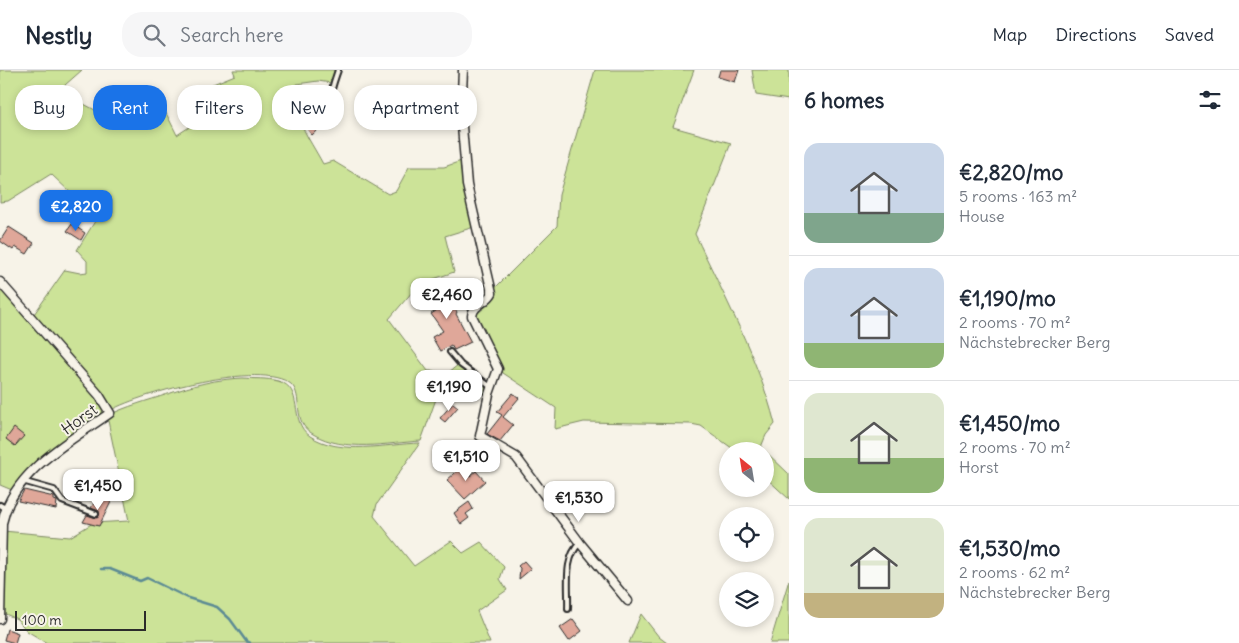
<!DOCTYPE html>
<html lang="en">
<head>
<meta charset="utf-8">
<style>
	body { margin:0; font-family:Delius,sans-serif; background:#f6f6f7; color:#1f2937; height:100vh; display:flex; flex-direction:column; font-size:19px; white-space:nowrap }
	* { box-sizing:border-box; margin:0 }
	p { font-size:16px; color:#747a83 }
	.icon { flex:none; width:28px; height:28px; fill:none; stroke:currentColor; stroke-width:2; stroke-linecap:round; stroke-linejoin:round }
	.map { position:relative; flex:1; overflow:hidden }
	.details { display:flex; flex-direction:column; background:#fff; width:450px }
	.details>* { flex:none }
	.guide { position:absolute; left:15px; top:15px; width:475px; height:45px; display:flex; gap:10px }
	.needle { width:32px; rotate:330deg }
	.tools { position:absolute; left:719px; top:372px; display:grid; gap:10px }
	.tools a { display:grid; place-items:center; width:55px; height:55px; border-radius:50%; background:#fff; box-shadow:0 2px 8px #0003; font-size:25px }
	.scale { position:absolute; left:15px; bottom:12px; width:131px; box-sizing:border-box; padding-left:5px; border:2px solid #2b2b2b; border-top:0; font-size:14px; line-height:18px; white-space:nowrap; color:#2b2b2b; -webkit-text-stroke:4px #f7f3e8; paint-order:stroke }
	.price { position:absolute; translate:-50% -42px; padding:0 11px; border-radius:10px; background:#fff; color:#222; font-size:16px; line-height:32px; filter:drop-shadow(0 1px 2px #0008) }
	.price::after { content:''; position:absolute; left:50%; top:30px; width:15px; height:11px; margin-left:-8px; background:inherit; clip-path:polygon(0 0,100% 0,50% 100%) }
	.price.current { background:#1a73e8; color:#fff }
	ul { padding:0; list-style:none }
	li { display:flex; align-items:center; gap:15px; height:125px; padding:0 15px }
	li+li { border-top:1px solid #e0e1e3 }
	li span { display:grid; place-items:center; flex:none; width:140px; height:100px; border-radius:15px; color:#555 }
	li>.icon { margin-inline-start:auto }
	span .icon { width:60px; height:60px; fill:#fffc; stroke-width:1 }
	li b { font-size:21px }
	h2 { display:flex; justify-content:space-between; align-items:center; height:60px; padding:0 15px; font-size:21px }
	.pill { padding:0 18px; border-radius:20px; background:#fff; box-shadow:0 2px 8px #0003; font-size:18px; line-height:45px }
	.pill.current { background:#1a73e8; color:#fff }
	header { display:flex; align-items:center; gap:30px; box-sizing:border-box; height:70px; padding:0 25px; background:#fff; border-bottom:1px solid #e0e1e3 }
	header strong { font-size:24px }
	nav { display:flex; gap:28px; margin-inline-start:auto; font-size:18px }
	.search { width:350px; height:45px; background:#f6f6f7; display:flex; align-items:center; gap:12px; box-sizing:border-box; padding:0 18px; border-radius:20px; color:#747a83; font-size:19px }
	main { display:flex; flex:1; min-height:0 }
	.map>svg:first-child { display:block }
	.green { fill:#cce398; stroke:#7c8762 }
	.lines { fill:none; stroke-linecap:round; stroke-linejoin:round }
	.stream { stroke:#5c8b94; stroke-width:2.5 }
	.building { fill:#dfa799; stroke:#2b2b2b }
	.service-casing { stroke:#2b2b2b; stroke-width:8 }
	.minor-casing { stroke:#2b2b2b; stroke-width:11 }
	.service { stroke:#f7f3e8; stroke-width:4 }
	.minor { stroke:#f7f3e8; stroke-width:8 }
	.labels { text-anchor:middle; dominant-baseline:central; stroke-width:4; stroke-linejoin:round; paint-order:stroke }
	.street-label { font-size:16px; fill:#2b2b2b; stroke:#f7f3e8 }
</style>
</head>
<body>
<header>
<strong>Nestly</strong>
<div class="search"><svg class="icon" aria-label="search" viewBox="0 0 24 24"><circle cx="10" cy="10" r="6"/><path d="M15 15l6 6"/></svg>Search here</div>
<nav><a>Map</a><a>Directions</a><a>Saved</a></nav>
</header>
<main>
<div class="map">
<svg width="789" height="573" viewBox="0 0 789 573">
	<rect width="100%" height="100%" fill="#f7f3e8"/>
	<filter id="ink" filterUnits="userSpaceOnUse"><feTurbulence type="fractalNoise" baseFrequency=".02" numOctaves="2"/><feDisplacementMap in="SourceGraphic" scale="10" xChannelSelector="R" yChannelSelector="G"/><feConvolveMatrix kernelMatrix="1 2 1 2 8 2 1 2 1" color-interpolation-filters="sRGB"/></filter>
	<g filter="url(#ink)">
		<path class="green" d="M0 0H82L65 15 67 25 95 40 132 47 150 36 164 39 177 65 205 47 199 25 208 16 235 5 233 0H335L331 13 318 11 297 14C291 47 308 66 323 94L333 91 388 124 396 121 409 97H444L464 90 474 157 445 166 454 202 419 214 389 249 428 301 449 302 458 295 489 317 488 323 436 329 421 371C387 373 345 383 313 364 291 352 304 326 291 314 261 290 142 323 111 340L32 247 65 200 80 203 87 202V191L77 180 97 148 51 104 8 131 0 132Z
			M595 0H694L673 57 731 73 695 164C724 226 758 288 775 354L766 365 761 377 765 381H736L701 356 691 354 584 352 555 359 556 338 503 303 477 254 475 246C483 237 497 232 494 219L557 156 559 125Z
			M752 0H789V30L756 25Z
			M0 219H5L108 340C73 364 35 384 12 420L0 415Z
			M243 308C254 309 267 308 278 311 305 318 288 351 310 366 340 386 386 374 420 373L377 434 374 446 414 496 451 471 463 483 481 472 504 497 500 509 507 520 477 541 490 573H47L27 561 17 549 3 543V461L70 467 93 453 129 451 107 346C127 336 147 331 168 324 193 315 217 309 243 308Z
			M765 381 789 404V429L765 407Z
			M789 510V573H770Z
			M641 544 659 567 667 573H629Z"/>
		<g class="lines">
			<path class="stream" d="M101 499H110L140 511 147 508 188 528 217 537 230 549 246 571 250 573"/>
		</g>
		<path class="building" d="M720 0H739L735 12 718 7Z
			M374 21 390 23 389 27 408 30 406 44 387 41 373 30Z
			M367 35 378 44 366 56 356 47Z
			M319 36 330 48 312 65 307 59 317 50 311 43Z
			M72 154 85 163 81 170 67 161Z
			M9 157 34 173 27 184 15 177 13 180 0 171Z
			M437 211 441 217 445 215 454 229 450 232 457 242 456 244 471 272 454 280 451 275 440 281 432 267 443 261 431 244 439 239 426 219Z
			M513 323 519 328 503 347 513 355 500 371 487 364 502 345 497 342Z
			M453 333 458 337 445 352 440 348Z
			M14 358 24 366 15 376 6 369Z
			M462 397 470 406 476 401 485 411 465 429 447 410Z
			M24 420 54 427V430L57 431 56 439 18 431Z
			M99 425 111 432 99 456 83 452 87 445 96 448 99 446V441L91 438Z
			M469 432 473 439 466 444 469 448 461 454 454 443Z
			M524 491 531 499 519 509 520 498 518 496Z
			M573 549 582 561 569 571 560 558Z
			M7 559 18 563 15 573 4 570Z"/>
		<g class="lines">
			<g class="service-casing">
				<path id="service" d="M367 30 385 45 404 48 461 45
					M336 47C326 30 332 18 338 0
					M450 282 461 295 491 317
					M22 411 54 420 62 431 96 444
					M0 435 5 438
					M568 539C569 516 563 489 580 473"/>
			</g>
			<g class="minor-casing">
				<path id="minor" d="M463 0 461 45 467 115 492 223C487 233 473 234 472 246L498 299 489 324 480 366 516 387 580 473 628 531
					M0 212 99 325 110 343C69 372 13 401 2 453L0 549"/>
			</g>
			<use href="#service" class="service"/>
			<use href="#minor" class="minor"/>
		</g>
	</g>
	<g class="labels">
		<g class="street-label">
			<text transform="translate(79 349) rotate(-36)">Horst</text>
		</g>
	</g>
</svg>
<div class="tools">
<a><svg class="needle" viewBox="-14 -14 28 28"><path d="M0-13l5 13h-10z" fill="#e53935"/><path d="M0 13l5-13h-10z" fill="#747a83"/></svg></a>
<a><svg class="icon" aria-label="locate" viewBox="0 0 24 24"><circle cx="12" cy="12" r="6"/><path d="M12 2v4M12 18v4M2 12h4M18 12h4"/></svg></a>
<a><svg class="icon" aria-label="layers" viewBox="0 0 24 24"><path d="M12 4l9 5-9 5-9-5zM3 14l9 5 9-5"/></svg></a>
</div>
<div class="scale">100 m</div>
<b class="price current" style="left:76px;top:162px">€2,820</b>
<b class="price" style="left:447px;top:250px">€2,460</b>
<b class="price" style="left:449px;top:342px">€1,190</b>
<b class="price" style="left:466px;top:412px">€1,510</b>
<b class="price" style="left:98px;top:441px">€1,450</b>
<b class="price" style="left:579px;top:453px">€1,530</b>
<div class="guide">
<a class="pill">Buy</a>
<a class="pill current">Rent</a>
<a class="pill">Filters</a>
<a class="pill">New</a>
<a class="pill">Apartment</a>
</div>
</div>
<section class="details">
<h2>6 homes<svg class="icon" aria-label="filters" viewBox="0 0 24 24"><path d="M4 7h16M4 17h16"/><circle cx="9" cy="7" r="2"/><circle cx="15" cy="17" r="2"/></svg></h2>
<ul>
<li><span style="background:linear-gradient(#c9d6e8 70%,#7fa58c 0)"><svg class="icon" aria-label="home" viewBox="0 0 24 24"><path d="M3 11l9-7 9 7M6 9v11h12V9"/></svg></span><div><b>€2,820/mo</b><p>5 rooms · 163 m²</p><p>House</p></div></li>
<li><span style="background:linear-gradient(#c9d6e8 75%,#8fb573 0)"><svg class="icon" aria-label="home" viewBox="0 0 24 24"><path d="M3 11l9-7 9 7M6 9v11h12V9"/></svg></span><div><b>€1,190/mo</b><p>2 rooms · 70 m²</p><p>Nächstebrecker Berg</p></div></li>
<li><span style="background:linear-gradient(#dfe7d0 65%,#8fb573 0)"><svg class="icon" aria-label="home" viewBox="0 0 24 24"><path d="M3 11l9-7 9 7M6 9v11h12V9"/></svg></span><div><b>€1,450/mo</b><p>2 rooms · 70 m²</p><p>Horst</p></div></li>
<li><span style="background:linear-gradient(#dfe7d0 75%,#c2b280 0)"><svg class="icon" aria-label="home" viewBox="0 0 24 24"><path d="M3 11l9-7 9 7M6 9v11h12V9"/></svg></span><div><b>€1,530/mo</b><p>2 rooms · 62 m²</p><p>Nächstebrecker Berg</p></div></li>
</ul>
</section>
</main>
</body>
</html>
